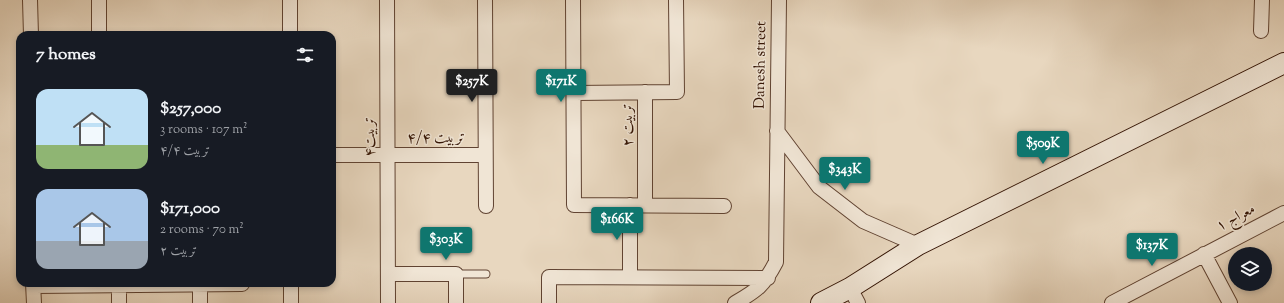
<!DOCTYPE html>
<html lang="en">
<head>
<meta charset="utf-8">
<style>
	body { margin:0; font-family:"Sorts Mill Goudy",Amiri,serif; background:#242831; color:#f1f3f6; height:100vh; display:flex; flex-direction:column; font-size:15px; white-space:nowrap }
	* { box-sizing:border-box; margin:0 }
	p { font-size:13px; color:#9ea1a6 }
	.icon { flex:none; width:22px; height:22px; fill:none; stroke:currentColor; stroke-width:2; stroke-linecap:round; stroke-linejoin:round }
	.map { position:relative; flex:1; overflow:hidden }
	.side { position:absolute; left:16px; top:31px; width:320px; height:256px; display:flex; flex-direction:column; background:#171b24; border-radius:12px; box-shadow:0 2px 6px #0003 }
	.side>* { flex:none }
	.buttons { position:absolute; left:1228px; top:247px; display:grid; gap:8px }
	.buttons a { display:grid; place-items:center; width:44px; height:44px; border-radius:50%; background:#171b24; box-shadow:0 2px 6px #0003; font-size:20px }
	.price { position:absolute; translate:-50% -34px; padding:0 9px; border-radius:4px; background:#0f766e; color:#fff; font-size:13px; line-height:26px; filter:drop-shadow(0 1px 2px #0008) }
	.price::after { content:''; position:absolute; left:50%; top:24px; width:12px; height:9px; margin-left:-6px; background:inherit; clip-path:polygon(0 0,100% 0,50% 100%) }
	.price.active { background:#222; color:#fff }
	ul { padding:0; list-style:none }
	li { display:flex; align-items:center; gap:12px; height:100px; padding:0 20px }
	li span { display:grid; place-items:center; flex:none; width:112px; height:80px; border-radius:12px; color:#555 }
	li>.icon { margin-inline-start:auto }
	span .icon { width:48px; height:48px; fill:#fffc; stroke-width:1 }
	li b { font-size:17px }
	h2 { display:flex; justify-content:space-between; align-items:center; height:48px; padding:0 20px; font-size:17px }
	.map>svg:first-child { display:block }
	.lines { fill:none; stroke-linecap:round; stroke-linejoin:round }
	.lane-casing { stroke:#604332; stroke-width:9 }
	.street-casing { stroke:#604332; stroke-width:16 }
	.secondary-casing { stroke:#321203; stroke-width:22 }
	.lane { stroke:#f0e5d5; stroke-width:7 }
	.street { stroke:#f0e5d5; stroke-width:14 }
	.secondary { stroke:#f0e5d5; stroke-width:20 }
	.labels { text-anchor:middle; dominant-baseline:central; stroke-width:3; stroke-linejoin:round; paint-order:stroke }
	.street-label { font-size:15px; fill:#321203; stroke:#f0e5d5 }
</style>
</head>
<body>
<div class="map">
<svg width="1284" height="303" viewBox="0 0 1284 303">
	<rect width="100%" height="100%" fill="#e8d7bf"/>
	<filter id="stains"><feTurbulence type="fractalNoise" baseFrequency=".005" numOctaves="4"/><feColorMatrix values="0 0 0 0 .2 0 0 0 0 .09 0 0 0 0 .02 0 0 0 .5 -.17"/></filter>
	<radialGradient id="worn" r=".72"><stop offset=".6" stop-color="#630" stop-opacity="0"/><stop offset="1" stop-color="#630" stop-opacity=".3"/></radialGradient>
	<g class="lines">
		<g class="lane-casing">
			<path id="lane" d="M456 274H486"/>
		</g>
		<g class="street-casing">
			<path id="street" d="M30 0 31 35
				M99 0V35
				M290 0V35
				M387 0 388 303
				M485 0 486 206
				M573 0 574 205 724 206
				M1261 31 1262 0
				M645 92V205
				M574 93 677 92 676 0
				M777 131 819 187 863 221 918 245
				M332 155H485
				M1204 254 1230 303
				M388 274H456V303
				M630 277V205
				M33 283 34 303
				M291 283V303
				M200 284V303
				M119 285V303
				M34 286 242 284
				M850 288 858 303
				M549 303V277L768 278
				M735 303C758 290 764 285 776 262L779 0
				M1112 303 1284 213"/>
		</g>
		<g class="secondary-casing">
			<path id="secondary" d="M821 303 850 288 918 245 1284 63"/>
		</g>
		<use href="#lane" class="lane"/>
		<use href="#street" class="street"/>
		<use href="#secondary" class="secondary"/>
	</g>
	<g class="labels">
		<g class="street-label">
			<text transform="translate(761 65) rotate(-89)">Danesh street</text>
			<text transform="translate(628 125) rotate(-90)">تربیت ۲</text>
			<text transform="translate(370 137) rotate(-90)">تربیت۴</text>
			<text x="436" y="138">تربیت ۴/۴</text>
			<text transform="translate(1236 218) rotate(-28)">معراج ۱</text>
		</g>
	</g>
	<rect width="100%" height="100%" filter="url(#stains)"/>
	<rect width="100%" height="100%" fill="url(#worn)"/>
</svg>
<div class="buttons">
<a><svg class="icon" aria-label="layers" viewBox="0 0 24 24"><path d="M12 4l9 5-9 5-9-5zM3 14l9 5 9-5"/></svg></a>
</div>
<b class="price active" style="left:472px;top:103px">$257K</b>
<b class="price" style="left:561px;top:103px">$171K</b>
<b class="price" style="left:1043px;top:165px">$509K</b>
<b class="price" style="left:845px;top:191px">$343K</b>
<b class="price" style="left:617px;top:241px">$166K</b>
<b class="price" style="left:446px;top:261px">$303K</b>
<b class="price" style="left:1152px;top:267px">$137K</b>
<section class="side">
<h2>7 homes<svg class="icon" aria-label="filters" viewBox="0 0 24 24"><path d="M4 7h16M4 17h16"/><circle cx="9" cy="7" r="2"/><circle cx="15" cy="17" r="2"/></svg></h2>
<ul>
<li><span style="background:linear-gradient(#bfe0f5 70%,#8fb573 0)"><svg class="icon" aria-label="home" viewBox="0 0 24 24"><path d="M3 11l9-7 9 7M6 9v11h12V9"/></svg></span><div><b>$257,000</b><p>3 rooms · 107 m²</p><p>تربیت ۴/۴</p></div></li>
<li><span style="background:linear-gradient(#a9c7e8 65%,#9aa5b1 0)"><svg class="icon" aria-label="home" viewBox="0 0 24 24"><path d="M3 11l9-7 9 7M6 9v11h12V9"/></svg></span><div><b>$171,000</b><p>2 rooms · 70 m²</p><p>تربیت ۲</p></div></li>
</ul>
</section>
</div>
</body>
</html>
